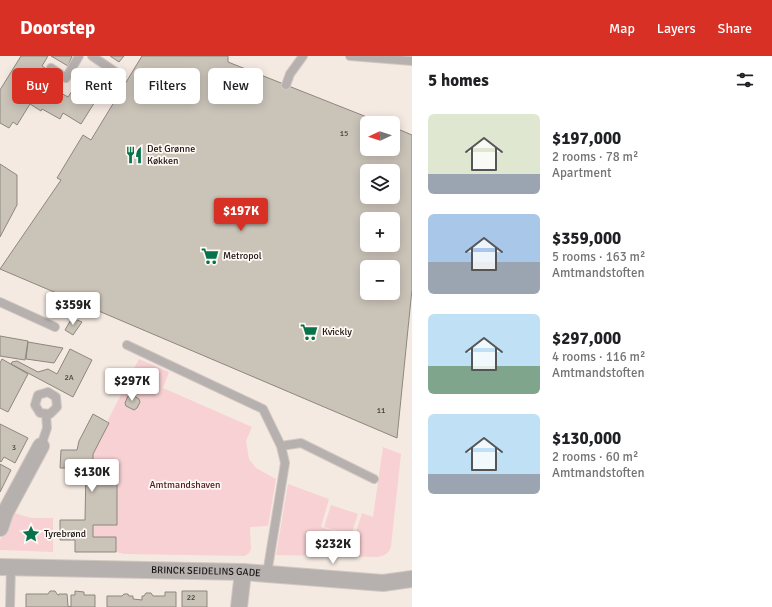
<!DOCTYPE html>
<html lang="en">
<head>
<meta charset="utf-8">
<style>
	body { margin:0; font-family:Signika,sans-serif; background:#f2f2f2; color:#202124; height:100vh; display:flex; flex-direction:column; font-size:15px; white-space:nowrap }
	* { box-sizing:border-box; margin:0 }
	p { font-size:13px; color:#757577 }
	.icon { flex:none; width:22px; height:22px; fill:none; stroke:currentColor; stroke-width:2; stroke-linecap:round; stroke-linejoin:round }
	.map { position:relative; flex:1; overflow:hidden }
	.side { display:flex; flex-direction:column; background:#fff; width:360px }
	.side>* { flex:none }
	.guide { position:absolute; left:12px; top:12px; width:340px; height:36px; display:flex; gap:8px }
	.needle { width:26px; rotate:266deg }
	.tools { position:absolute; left:360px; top:60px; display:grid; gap:8px }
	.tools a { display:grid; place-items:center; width:40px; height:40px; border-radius:6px; background:#fff; box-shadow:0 2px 10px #0003; font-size:20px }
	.price { position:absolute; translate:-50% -34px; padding:0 9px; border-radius:4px; background:#fff; color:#222; font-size:13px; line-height:26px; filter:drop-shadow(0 1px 2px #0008) }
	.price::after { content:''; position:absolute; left:50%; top:24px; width:12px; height:9px; margin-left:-6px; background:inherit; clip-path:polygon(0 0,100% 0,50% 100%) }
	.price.active { background:#d93025; color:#fff }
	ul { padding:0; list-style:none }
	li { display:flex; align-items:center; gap:12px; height:100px; padding:0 16px }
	li span { display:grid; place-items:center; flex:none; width:112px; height:80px; border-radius:6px; color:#555 }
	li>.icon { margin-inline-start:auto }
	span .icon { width:48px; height:48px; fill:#fffc; stroke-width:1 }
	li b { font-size:17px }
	h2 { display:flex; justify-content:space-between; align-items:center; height:48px; padding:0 16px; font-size:17px }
	.tag { padding:0 14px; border-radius:6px; background:#fff; box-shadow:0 2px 10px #0003; font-size:14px; line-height:36px }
	.tag.active { background:#d93025; color:#fff }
	header { display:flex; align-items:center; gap:24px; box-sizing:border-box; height:56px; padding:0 20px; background:#d93025; color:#fff }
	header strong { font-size:19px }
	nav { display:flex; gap:22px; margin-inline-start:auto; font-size:14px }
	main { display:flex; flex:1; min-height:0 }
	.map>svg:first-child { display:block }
	.green { fill:#f7d1d3 }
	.building { fill:#cac3b8; stroke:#8e877e; fill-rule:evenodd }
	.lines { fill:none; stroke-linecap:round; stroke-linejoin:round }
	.service-casing { stroke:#d2c8c1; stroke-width:10 }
	.minor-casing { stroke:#d2c8c1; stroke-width:18 }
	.service { stroke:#b6b0af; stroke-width:8 }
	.minor { stroke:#b6b0af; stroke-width:16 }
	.labels { text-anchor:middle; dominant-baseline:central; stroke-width:3.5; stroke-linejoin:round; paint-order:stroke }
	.number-label { font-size:8px; fill:#45403c }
	.poi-label { font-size:10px; fill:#191513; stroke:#fff8f3; text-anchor:start }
	.park-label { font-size:10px; fill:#501b23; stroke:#fff8f3 }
	.street-label { font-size:10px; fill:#191513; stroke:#fff8f3 }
</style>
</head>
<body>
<header>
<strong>Doorstep</strong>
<nav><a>Map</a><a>Layers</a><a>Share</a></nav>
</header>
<main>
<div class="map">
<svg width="412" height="551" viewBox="0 0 412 551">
	<rect width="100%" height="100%" fill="#f5eae2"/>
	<path class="green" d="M139 303 169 316 163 332 252 371 246 385 249 403 256 412 276 423 268 470 250 471 251 493C250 497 248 498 245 500L124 498 116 496V481H93V469H117L93 410V398L109 367 108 364Z
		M383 391 401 398 391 490C389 497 386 499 378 501L276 499 288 428 329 443 321 471 350 480 355 479 362 457 373 461Z
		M331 449 358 458 351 479 324 471Z
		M14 457 31 462H53V496L0 494V484L11 460Z"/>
	<path class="building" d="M21 0H48L42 10 48 14 45 18 49 22 46 27 43 26V27L68 41 76 29 79 31 85 21 103 33 81 68 63 57 60 63 42 53 41 55 30 48 17 69 13 66 9 72 0 67V34Z
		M51 0H72L68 10Z
		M110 0H124L119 6Z
		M142 0H228V6L382 67H367V93H393V71L412 79V233L397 382 0 213 61 124 57 122 83 79 91 84ZM367 115H393V141H367ZM367 163H393V189H367ZM367 211H393V237H367Z
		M0 108 17 119V149L0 181Z
		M72 262 82 266 73 279 65 274Z
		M0 280 28 285 25 304 0 300Z
		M28 286 63 292 54 307 26 303Z
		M70 293 92 304 73 341 11 308 12 306 17 305 38 316 48 313 57 318Z
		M2 303 28 318 8 356 0 352V307Z
		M132 339 139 343 140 346 137 352 134 354 126 350 125 347 128 340Z
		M93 358 109 367 93 398V410H117V469H93V481H116V496H75V484H60V464H85L86 412H60L61 394H77L79 385Z
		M0 368 28 382 15 407 4 401 1 406 0 405Z
		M0 408 11 414 0 436Z
		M50 535H55L57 538 58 539H59V538H67L68 550 71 551V539H75V535L84 536V539H95V551H26V538H48Z
		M182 535H207V551H182Z
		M165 536H176V551H107V540H122L124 538H128L129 540H133V543L142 544V540H144L146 537H151L153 540H165Z"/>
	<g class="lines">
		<g class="service-casing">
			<path id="service" d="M92 0 117 17
				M350 0 412 5
				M51 12 66 22 79 0
				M286 29 290 18 303 0
				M0 246 55 271
				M127 289 263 353 281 390 285 407 267 518
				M48 336 56 341 57 351 50 358 40 357 35 349 38 339Z
				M41 390 47 372 46 358
				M281 390 301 387 374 423
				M10 551 11 511"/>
		</g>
		<g class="minor-casing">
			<g id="minor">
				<path d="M0 472 5 457 41 390"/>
				<path id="s1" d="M0 511 243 516 383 527 412 523"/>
				<path d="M239 551 243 516"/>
			</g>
		</g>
		<use href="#service" class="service"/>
		<use href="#minor" class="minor"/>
	</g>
	<defs>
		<g id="restaurant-bare" transform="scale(1.38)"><path d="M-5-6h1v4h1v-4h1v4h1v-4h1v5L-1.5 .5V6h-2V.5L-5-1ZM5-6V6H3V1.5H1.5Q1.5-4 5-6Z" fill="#06734c" stroke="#fff8f3" stroke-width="2.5" paint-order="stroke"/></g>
		<g id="supermarket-bare" transform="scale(1.38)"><path d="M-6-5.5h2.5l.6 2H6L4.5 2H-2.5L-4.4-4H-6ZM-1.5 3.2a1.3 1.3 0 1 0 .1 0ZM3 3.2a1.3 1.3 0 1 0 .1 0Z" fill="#06734c" stroke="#fff8f3" stroke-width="2.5" paint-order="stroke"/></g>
		<g id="sight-bare" transform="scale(1.38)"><path d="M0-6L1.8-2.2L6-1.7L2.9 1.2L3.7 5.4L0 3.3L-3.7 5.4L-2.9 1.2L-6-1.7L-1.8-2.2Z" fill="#06734c" stroke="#fff8f3" stroke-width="2.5" paint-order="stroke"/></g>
	</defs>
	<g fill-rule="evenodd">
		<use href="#restaurant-bare" x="134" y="99"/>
		<use href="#supermarket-bare" x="210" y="200"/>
		<use href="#supermarket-bare" x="309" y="276"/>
		<use href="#sight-bare" x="31" y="478"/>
	</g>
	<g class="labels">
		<g class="number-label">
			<text x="344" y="77">15</text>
			<text x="69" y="321">2A</text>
			<text x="381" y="354">11</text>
			<text x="14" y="391">3</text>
			<text x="191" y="541">22</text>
		</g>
		<g class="poi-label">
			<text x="147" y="93">Det Grønne<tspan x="147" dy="12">Køkken</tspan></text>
			<text x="223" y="200">Metropol</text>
			<text x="322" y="276">Kvickly</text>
			<text x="44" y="478">Tyrebrønd</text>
		</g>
		<g class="park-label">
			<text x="185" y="429">Amtmandshaven</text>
		</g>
		<g class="street-label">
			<text stroke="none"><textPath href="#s1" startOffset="206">BRINCK SEIDELINS GADE</textPath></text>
		</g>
	</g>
</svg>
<div class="tools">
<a><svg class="needle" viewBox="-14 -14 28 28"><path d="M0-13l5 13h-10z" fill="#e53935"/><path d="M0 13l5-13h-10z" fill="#757577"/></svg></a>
<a><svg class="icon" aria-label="layers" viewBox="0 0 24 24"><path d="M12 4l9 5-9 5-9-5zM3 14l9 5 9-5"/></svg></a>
<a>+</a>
<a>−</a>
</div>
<b class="price active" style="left:241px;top:176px">$197K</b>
<b class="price" style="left:73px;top:270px">$359K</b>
<b class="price" style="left:132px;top:346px">$297K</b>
<b class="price" style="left:92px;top:437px">$130K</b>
<b class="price" style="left:333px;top:509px">$232K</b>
<div class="guide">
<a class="tag active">Buy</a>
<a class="tag">Rent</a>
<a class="tag">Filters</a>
<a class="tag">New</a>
</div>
</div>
<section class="side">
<h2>5 homes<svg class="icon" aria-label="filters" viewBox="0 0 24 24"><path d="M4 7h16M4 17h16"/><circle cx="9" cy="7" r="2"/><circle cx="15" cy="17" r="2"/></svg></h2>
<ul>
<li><span style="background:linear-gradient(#dfe7d0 75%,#9aa5b1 0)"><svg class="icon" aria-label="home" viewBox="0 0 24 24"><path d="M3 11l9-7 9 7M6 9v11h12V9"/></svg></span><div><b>$197,000</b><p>2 rooms · 78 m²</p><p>Apartment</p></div></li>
<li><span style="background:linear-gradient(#a9c7e8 60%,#9aa5b1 0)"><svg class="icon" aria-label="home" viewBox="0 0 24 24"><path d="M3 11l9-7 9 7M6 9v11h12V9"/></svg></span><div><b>$359,000</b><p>5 rooms · 163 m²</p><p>Amtmandstoften</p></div></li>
<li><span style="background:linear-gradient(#bfe0f5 65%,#7fa58c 0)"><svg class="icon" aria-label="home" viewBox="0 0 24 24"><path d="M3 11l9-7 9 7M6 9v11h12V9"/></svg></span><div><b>$297,000</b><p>4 rooms · 116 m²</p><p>Amtmandstoften</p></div></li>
<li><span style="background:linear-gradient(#bfe0f5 75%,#9aa5b1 0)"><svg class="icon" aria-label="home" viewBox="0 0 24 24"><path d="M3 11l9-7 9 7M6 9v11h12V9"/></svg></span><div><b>$130,000</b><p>2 rooms · 60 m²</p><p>Amtmandstoften</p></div></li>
</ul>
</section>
</main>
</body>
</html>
